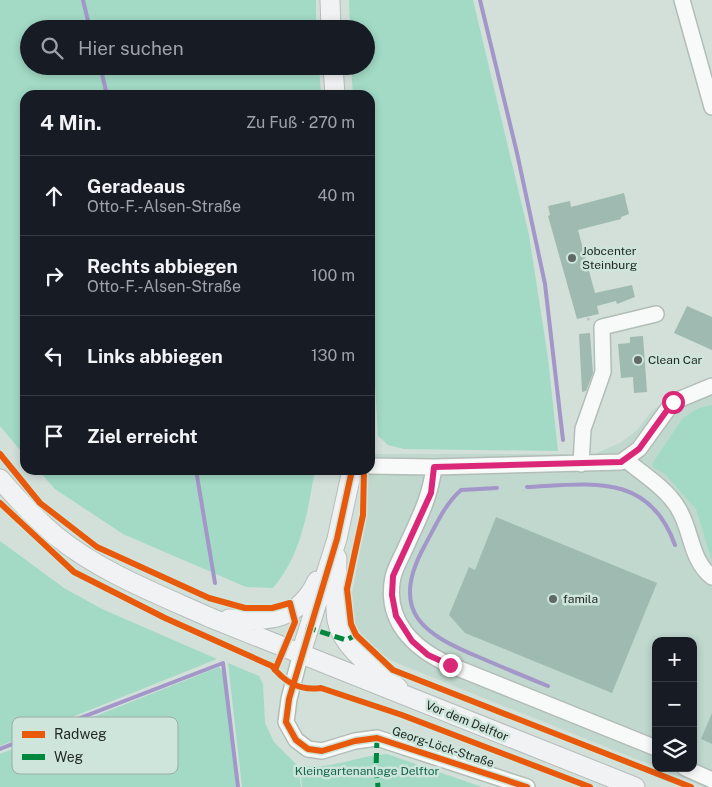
<!DOCTYPE html>
<html lang="de">
<meta charset="utf-8">
<style>
body{margin:0;font-family:"Public Sans",sans-serif;background:#20242c;color:#f1f3f6}
.controls{position:absolute;right:15px;bottom:15px;display:grid;overflow:hidden;border-radius:10px;box-shadow:0 2px 8px #0003}
.controls button{width:45px;height:45px;display:grid;place-items:center;padding:0;border:0;border-bottom:1px solid #363941;background:#171b24;color:#f1f3f6;font:25px sans-serif}
.stop{position:absolute;width:15px;height:15px;margin:-11px;border:4px solid #db2777;border-radius:50%;background:#fff}
.stop.end{background:#db2777;border-color:#fff;box-shadow:0 1px 5px #0008}
.list{margin:0;padding:0;list-style:none}
h2{display:flex;justify-content:space-between;align-items:center;height:65px;margin:0;padding:0 20px;font-size:21px}
h2 small{font-size:16px;font-weight:400;color:#9ea1a6}
.list li{display:grid;grid-template-columns:32px 1fr auto;gap:15px;align-items:center;box-sizing:border-box;height:80px;padding:0 20px;border-top:1px solid #363941}
.list b{display:block;font-size:19px;white-space:nowrap}
.list p{margin:0;font-size:16px;white-space:nowrap;color:#9ea1a6}
.list em{font-size:16px;font-style:normal;color:#9ea1a6}
.icon{flex:none;width:28px;height:28px;fill:none;stroke:currentColor;stroke-width:2;stroke-linecap:round;stroke-linejoin:round}
.map{position:relative;flex:none;width:712px;height:787px;overflow:hidden}
.search{position:absolute;background:#171b24;box-shadow:0 2px 8px #0003;left:20px;top:20px;width:355px;height:55px;display:flex;align-items:center;gap:12px;box-sizing:border-box;padding:0 18px;border-radius:28px;color:#9ea1a6;font-size:19px}
.panel{position:absolute;background:#171b24;box-shadow:0 2px 8px #0003;left:20px;top:90px;width:355px;height:385px;border-radius:15px}
.map>svg:first-child{display:block}
.built{fill:#c0d8ce}
.green{fill:#a2dac5}
.lines{fill:none;stroke-linecap:round;stroke-linejoin:round}
.stream{stroke:#a396c9;stroke-width:4}
.building{fill:#9fbab0}
.minor-casing{stroke:#b2bdb8;stroke-width:18}
.major-casing{stroke:#b6bdba;stroke-width:21}
.path{stroke:#bbc0be;stroke-width:2.5;stroke-dasharray:2.5 4;stroke-linecap:butt}
.minor{stroke:#f8faf9;stroke-width:15}
.major{stroke:#f1f2f4;stroke-width:19}
.quiet{stroke:#00873e;stroke-width:5;stroke-dasharray:10 5;stroke-linecap:butt}
.cycleway-casing{stroke:#cee5db;stroke-width:9}
.cycleway{stroke:#e8590c;stroke-width:6}
.route{stroke:#db2777;stroke-width:6}
.poi-dot{fill:#5f6965;stroke:#cee5db;stroke-width:2}
.labels{text-anchor:middle;stroke-width:5;stroke-linejoin:round;paint-order:stroke}
.poi-label{font-size:12px;fill:#212926;stroke:#cee5db;text-anchor:start}
.street-label{font-size:12px;fill:#212926;stroke:#cee5db}
.park-label{font-size:12px;fill:#12664e;stroke:#cee5db}
.key{fill:#cee5db;stroke:#9aada5;stroke-width:1}
.key-label{font-size:14px;fill:#212926}
</style>
<div class="map">
<svg width="712" height="787" viewBox="0 0 712 787">
<rect width="100%" height="100%" fill="#d3e0da"/>
<path class="built" d="M712,382V787H705L658,768H693V641H656V767L392,661L365,641L352,618L351,599L365,525L370,454H594L620,443L637,430L652,411L664,402Z"/>
<path class="green" d="M0,0H316V29H29V66H319L321,95H25V456L0,426Z
M349,0H473L529,235L548,358L558,451L404,449L388,445L378,436L370,299V95H353L351,66H366V29H350Z
M712,405V561L696,509L665,474L654,468L652,464L683,418L699,408Z
M38,470H315C307,513 302,554 273,588L246,587L123,534L55,489Z
M0,541L64,588L102,609L217,659L0,746Z
M228,663L259,676L263,684L265,723L274,742L298,766L301,787H242Z
M219,667L224,673L237,787H0V754Z
M387,754L482,787H302L300,766C333,770 354,756 387,754Z"/>
<g class="lines">
<path class="stream" d="M83,0L90,29
M480,0L517,153L545,284L563,440
M100,66L107,95
M196,470L215,583
M527,487C590,484 649,472 675,545
M497,488L461,490C444,505 435,527 424,547C388,613 425,635 481,658C504,668 526,677 548,686
M0,749L223,663L238,787"/>
</g>
<path class="building" d="M624,193L629,214L621,217V219L578,230L595,293L632,285L635,297L617,304L616,301L597,306L599,314L577,319L548,216L550,215L548,206L570,201L571,207Z
M687,306L712,317V350L674,333Z
M590,333L593,373L586,391L582,392L579,334Z
M643,336L647,392L634,393L633,377L621,378L618,344L630,343V337Z
M496,517L657,583L612,693L465,633L449,615L469,567L475,570Z
M712,713V744L701,739Z"/>
<g class="lines">
<g class="minor-casing">
<path id="minor" d="M682,0L712,107
M626,460C644,475 666,488 678,508C692,530 690,560 712,577
M581,464L583,429L603,372L602,327L656,314
M370,466L434,467L621,462L639,449L673,402L712,386
M434,467C430,499 418,520 405,549C401,558 395,568 393,577C384,621 414,649 450,665L656,748
M301,653L289,699L286,722L296,740L308,749L322,751L355,741L377,738L527,787
M685,768L712,780"/>
</g>
<g class="major-casing">
<path id="major" d="M330,0L331,29
M333,66L335,95
M0,479C17,499 36,519 56,536C100,572 160,595 211,618L635,787
M337,558C337,578 334,601 337,620C342,649 377,670 398,688
M229,619C269,621 298,621 317,581
M301,653L337,539L352,470"/>
</g>
<path class="path" d="M588,318L589,321H592"/>
<use href="#minor" class="minor"/>
<use href="#major" class="major"/>
<path class="quiet" d="M306,627L346,640L356,635
M377,738L376,769L378,787"/>
<g class="cycleway-casing">
<path id="cycleway" d="M0,454L40,503L97,547L209,598L245,608H272L290,603L295,622L275,670
M352,470L337,539L289,699L286,722L296,740L308,749L322,751L355,741L377,738L527,787
M364,470L363,515L347,589L351,624L356,635L393,670L691,787
M0,503L74,572L165,618L272,666C285,683 300,691 321,688L402,715L590,787"/>
</g>
<use href="#cycleway" class="cycleway"/>
</g>
<g class="lines">
<path class="route" d="M450,665L428,655L412,641L396,616L392,595L393,576L431,493L434,467L621,462L639,449L673,402"/>
</g>
<g class="poi-dot">
<circle cx="572" cy="258" r="5"/>
<circle cx="638" cy="360" r="5"/>
<circle cx="553" cy="599" r="5"/>
</g>
<g class="labels">
<g class="poi-label">
<text x="582" y="255">Jobcenter<tspan x="582" dy="14">Steinburg</tspan></text>
<text x="648" y="364">Clean Car</text>
<text x="563" y="603">famila</text>
</g>
<g class="street-label">
<text transform="translate(467 721) rotate(22)" y="4">Vor dem Delftor</text>
<text transform="translate(443 747) rotate(18)" y="4">Georg-Löck-Straße</text>
</g>
<g class="park-label">
<text x="367" y="775">Kleingartenanlage Delftor</text>
</g>
</g>
<rect x="12" y="717" width="166" height="57" rx="8" class="key"/>
<rect x="22" y="731" width="23" height="7" fill="#e8590c"/>
<rect x="22" y="754" width="23" height="6" fill="#00873e"/>
<g class="key-label">
<text x="54" y="739">Radweg</text>
<text x="54" y="762">Weg</text>
</g>
</svg>
<div class="controls">
<button>+</button>
<button>−</button>
<button><svg class="icon" aria-label="layers" viewBox="0 0 24 24"><path d="M12 4l9 5-9 5-9-5zM3 14l9 5 9-5"/></svg></button>
</div>
<div class="stop" style="left:673px;top:402px"></div>
<div class="stop end" style="left:450px;top:665px"></div>
<div class="search"><svg class="icon" aria-label="search" viewBox="0 0 24 24"><circle cx="10" cy="10" r="6"/><path d="M15 15l6 6"/></svg>Hier suchen</div>
<section class="panel">
<h2>4 Min.<small>Zu Fuß · 270 m</small></h2>
<ul class="list">
<li><svg class="icon" aria-label="ahead" viewBox="0 0 24 24"><path d="M12 20V5M6 11l6-6 6 6"/></svg><div><b>Geradeaus</b><p>Otto-F.-Alsen-Straße</p></div><em>40 m</em></li>
<li><svg class="icon" aria-label="right" viewBox="0 0 24 24"><path d="M7 20v-9h11M14 6l5 5-5 5"/></svg><div><b>Rechts abbiegen</b><p>Otto-F.-Alsen-Straße</p></div><em>100 m</em></li>
<li><svg class="icon" aria-label="left" viewBox="0 0 24 24"><path d="M17 20v-9H6M10 6l-5 5 5 5"/></svg><div><b>Links abbiegen</b></div><em>130 m</em></li>
<li><svg class="icon" aria-label="arrive" viewBox="0 0 24 24"><path d="M6 21V4h12l-3 4 3 4H6"/></svg><div><b>Ziel erreicht</b></div></li>
</ul>
</section>
</div>
